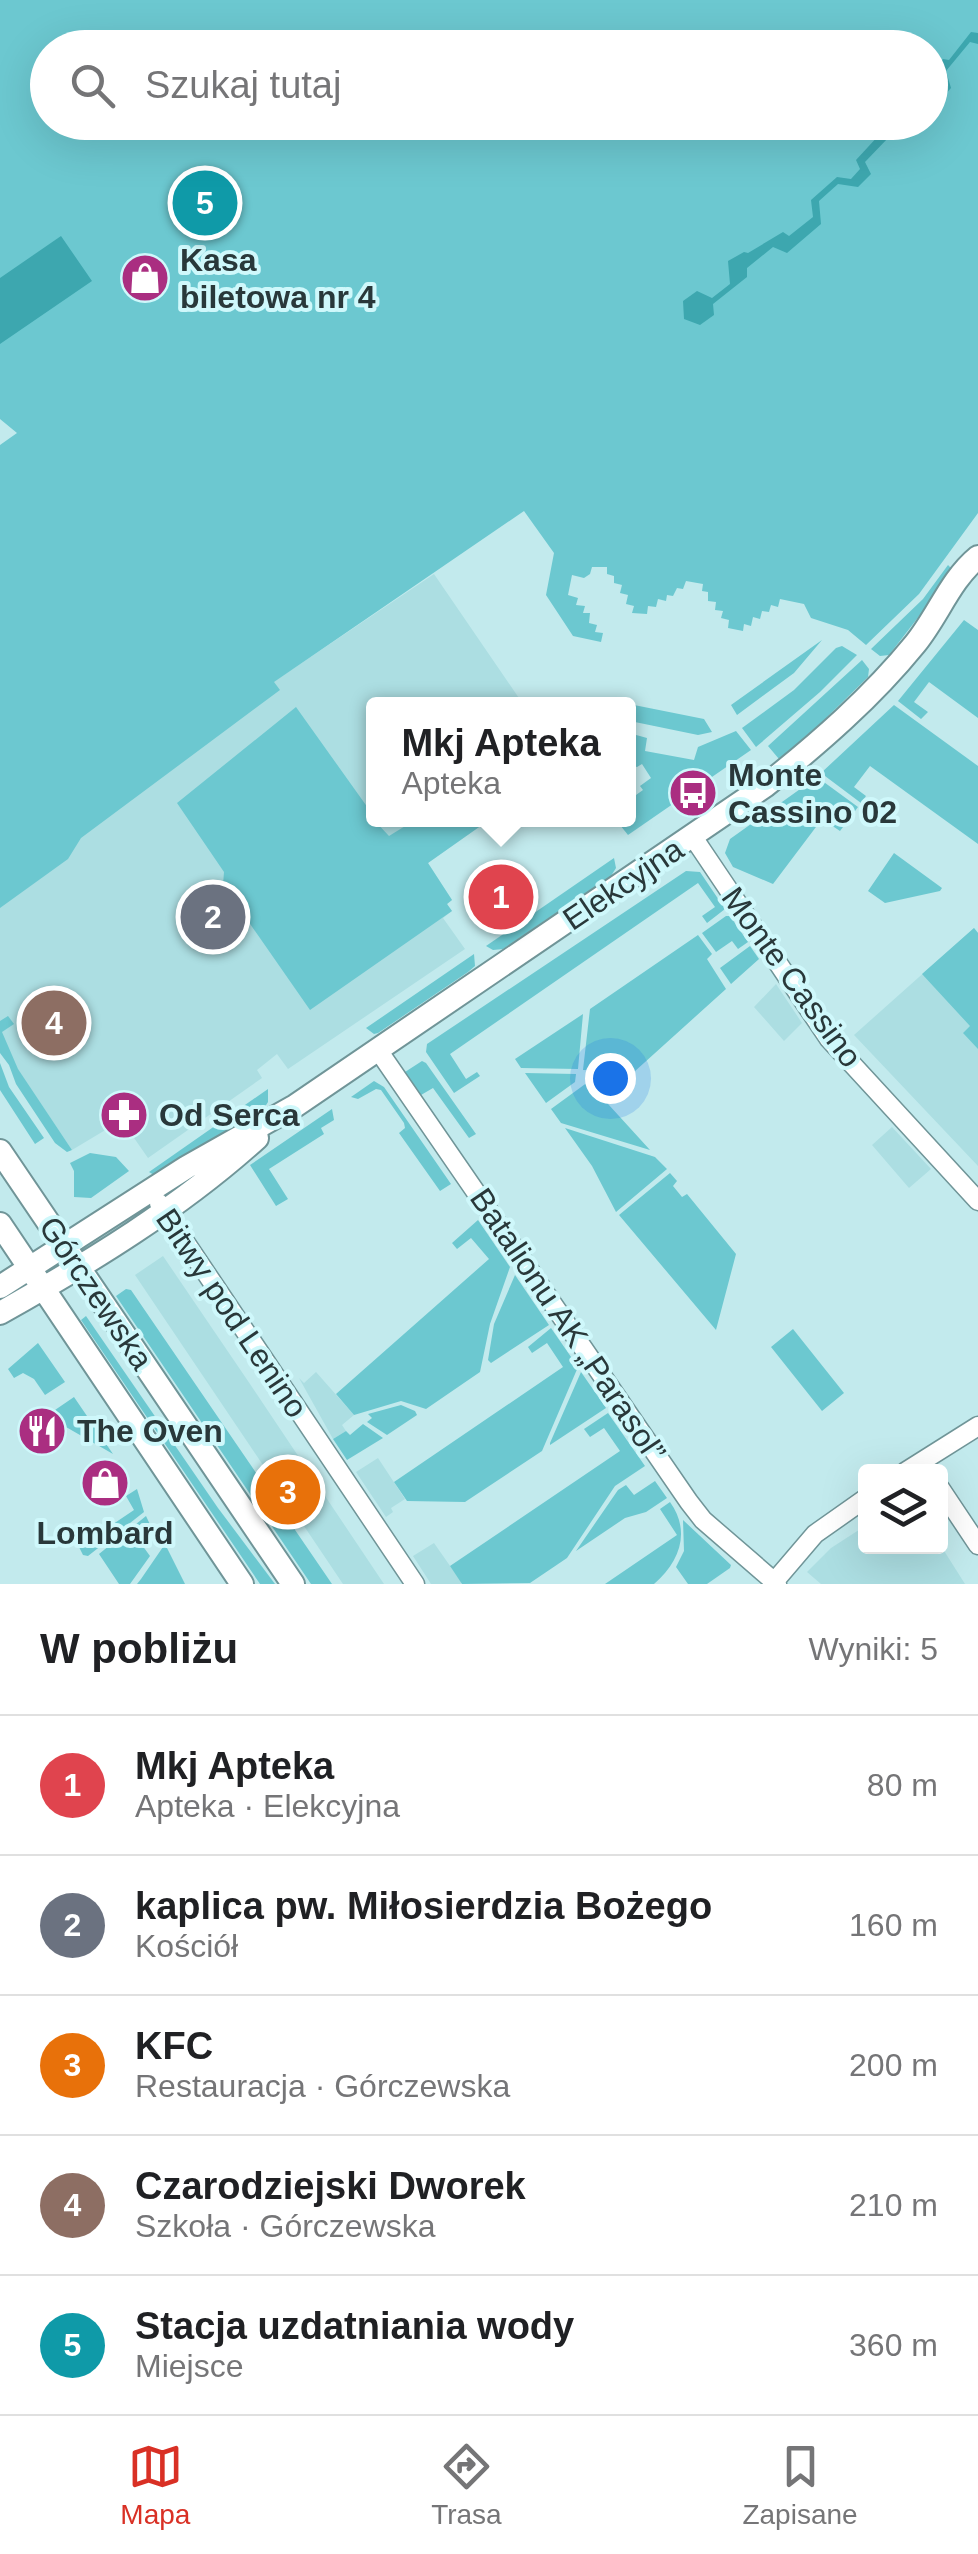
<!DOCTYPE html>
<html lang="pl">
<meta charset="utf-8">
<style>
body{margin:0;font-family:Helvetica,sans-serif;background:#f2f2f2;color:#202124}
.controls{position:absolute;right:30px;bottom:30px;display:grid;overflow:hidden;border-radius:10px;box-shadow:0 10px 40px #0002}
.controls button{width:90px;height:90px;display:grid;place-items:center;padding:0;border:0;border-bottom:2px solid #e0e0e0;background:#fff;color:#202124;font:50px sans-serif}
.you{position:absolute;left:610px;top:1078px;width:35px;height:35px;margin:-25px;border:8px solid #fff;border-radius:50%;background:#1a73e8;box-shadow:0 0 0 15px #1a73e833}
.badge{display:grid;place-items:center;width:65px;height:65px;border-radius:50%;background:#d93025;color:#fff;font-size:32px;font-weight:700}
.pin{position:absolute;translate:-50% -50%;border:5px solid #fff;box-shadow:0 2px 10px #0006}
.popup{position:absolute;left:366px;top:697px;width:270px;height:130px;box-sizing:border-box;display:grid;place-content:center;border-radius:10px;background:#fff;filter:drop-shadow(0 2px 8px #0005);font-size:32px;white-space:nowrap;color:#757577}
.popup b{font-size:38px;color:#202124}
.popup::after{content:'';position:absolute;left:50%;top:100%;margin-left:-20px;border:20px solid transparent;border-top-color:#fff}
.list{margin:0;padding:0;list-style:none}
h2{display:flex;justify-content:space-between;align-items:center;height:130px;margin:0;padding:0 40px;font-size:42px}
h2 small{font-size:32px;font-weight:400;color:#757577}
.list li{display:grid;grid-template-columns:65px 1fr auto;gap:30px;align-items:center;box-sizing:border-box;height:140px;padding:0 40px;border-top:2px solid #e0e0e0}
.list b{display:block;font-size:38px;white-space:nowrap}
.list p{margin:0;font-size:32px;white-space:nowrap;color:#757577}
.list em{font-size:32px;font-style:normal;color:#757577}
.icon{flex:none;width:55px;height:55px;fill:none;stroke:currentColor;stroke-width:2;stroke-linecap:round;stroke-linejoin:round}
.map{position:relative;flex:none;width:978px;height:1584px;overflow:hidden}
.search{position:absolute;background:#fff;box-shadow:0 10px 40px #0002;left:30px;right:30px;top:30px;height:110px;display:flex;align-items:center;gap:25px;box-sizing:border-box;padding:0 35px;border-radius:55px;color:#757577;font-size:38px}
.sheet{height:830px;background:#fff}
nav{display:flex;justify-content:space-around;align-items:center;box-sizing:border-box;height:140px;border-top:2px solid #e0e0e0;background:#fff;font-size:28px;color:#757577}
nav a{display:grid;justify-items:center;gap:5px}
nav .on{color:#d93025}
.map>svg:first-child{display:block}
.built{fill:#acdee2}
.green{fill:#6cc8d0;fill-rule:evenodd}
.water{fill:#3da7af}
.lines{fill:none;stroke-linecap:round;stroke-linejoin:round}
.street-casing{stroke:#709598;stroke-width:21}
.secondary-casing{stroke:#709598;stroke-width:26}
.street{stroke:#fff;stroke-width:18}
.secondary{stroke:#fff;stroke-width:22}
.labels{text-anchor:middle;stroke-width:8;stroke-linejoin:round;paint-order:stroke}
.poi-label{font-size:32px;font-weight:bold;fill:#29383a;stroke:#cff8fb;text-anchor:start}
.street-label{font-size:32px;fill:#29383a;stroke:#cff8fb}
</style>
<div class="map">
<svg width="978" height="1584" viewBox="0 0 978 1584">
<rect width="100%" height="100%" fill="#c2eaed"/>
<path class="built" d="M434,574L523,704H374V820H489L428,863L452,900L447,904L452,911L443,918L465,949L288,1069L277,1054L257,1070L262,1078L148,1158L125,1125L112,1126L72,1150L0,1043V866Z
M974,928L978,933V1166L854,1035Z
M776,984L802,1023L784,1041L754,1007Z
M892,1127L931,1169L909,1188L872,1145Z
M163,1256L250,1384L384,1584H343L135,1275Z
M316,1372L354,1415L342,1425L346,1431L333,1439L299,1378L304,1383Z
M378,1458L405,1499L391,1508L393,1512L386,1517L356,1472Z
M865,1526L866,1546H941L965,1584H821L807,1572L831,1548Z
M434,1543L462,1583L460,1584H431L413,1556Z"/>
<path class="green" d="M0,0H978V513L919,594L866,645L848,630L811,618L804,604L780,599L778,607L771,605L769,612L762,611L760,619L753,617L751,626L744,624L743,631L728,628L729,620L721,618L723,611L715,610L716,602L708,601V592L702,591L703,584L686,581L683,589L677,588L673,596L667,595L666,601L658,599L656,607L648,606L647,614L632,613L634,606L626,604L628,595L620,593L622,585L614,583V576L607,574V567H592L590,574L584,578L572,575L568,595L578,598L576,605L585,606L583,613H590L589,623L597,625L595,632L603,633L601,642L573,636L546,595L554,553L524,511L274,682L280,690L81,838L68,859L0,908V445L17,433L0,419ZM48,48H930V122H48Z
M948,565L954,571L889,655L880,656L871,649L923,599Z
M964,620L978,630V718L929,682L914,702L928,712L921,719L898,701Z
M822,640L794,673L737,715L731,705Z
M842,646L857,655L820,692L756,747L742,728L794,690L836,648Z
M862,660L869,669L868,677L822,722L779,759L768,746Z
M634,705L704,719L712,732L698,735L630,721L629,709Z
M894,705L978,766V844L870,766L854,787L866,796L861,803L821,773Z
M296,707L373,815L374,820L389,836L415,820H489L428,863L452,900L447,904L452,911L310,1010L223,885L224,872L177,803Z
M736,731L751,750L628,835L616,820H628L629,800L643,790L640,786L651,778L642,764L637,767L629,765V733L647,738L645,751L694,760L698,747Z
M817,777L858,807L840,831L822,819L773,884L733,867L725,853L730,839Z
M894,853L942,888L940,891L885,903L868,891Z
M614,858L616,868L611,876L503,949L493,950L486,946Z
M686,871L700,872L725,909L707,923L702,916L715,907L698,883L450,1054L466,1079L477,1072L480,1076L454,1093L426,1052L427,1044Z
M726,916H730L748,942L738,949L732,941L716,952L702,933Z
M974,928L978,933V1049L963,1033L970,1026L922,974Z
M698,935L712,954L707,959L726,989L634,1072L583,1070L590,1009Z
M750,946L759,959L731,984L720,968Z
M474,954L475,966L468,972L378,1033L374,1034L366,1028Z
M583,1014L578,1069L521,1068L515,1059Z
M8,1016L14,1024L2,1032L18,1069L72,1150L67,1152L55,1143L16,1084L9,1065L0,1053V1021Z
M422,1061L426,1063L476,1134L469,1138L433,1088L421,1095L405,1072Z
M0,1063L9,1087L44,1138L35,1144L0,1090Z
M525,1073L576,1074L575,1082L546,1103Z
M374,1081L384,1087L451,1184L440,1191L399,1133L405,1128L404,1123L381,1090L376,1089L358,1099L351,1097Z
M588,1082L650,1150L561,1123L551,1109Z
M268,1089V1102L261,1113L154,1175L149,1172Z
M332,1109L334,1120L321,1128L324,1134L269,1169L288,1199L276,1206L250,1165Z
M565,1128L655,1157L667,1169L616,1212L592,1166Z
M90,1153L116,1157L129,1171L91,1198L74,1197V1171L70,1163Z
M670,1173L677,1181L673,1186L682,1197L687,1194L736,1254L716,1330L619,1215Z
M478,1220L510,1267L490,1324L480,1372L426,1409L401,1401L354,1415L336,1394L489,1259L471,1238L457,1249L452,1243Z
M515,1275L549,1325L491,1363L488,1360L494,1324Z
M126,1289L131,1290L332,1584H311L116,1296Z
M86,1316L218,1508L275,1584H260L81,1320Z
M551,1328L578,1367L542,1451L465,1502L407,1501L394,1482L563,1367L547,1343L532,1353L528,1347Z
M793,1329L844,1393L822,1411L771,1347Z
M38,1343L65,1382L45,1395L34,1379L23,1373L14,1378L8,1369Z
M581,1372L606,1408L550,1445V1443Z
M74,1397L113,1454L66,1427L55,1410Z
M401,1405L415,1411L417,1415L387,1435L367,1422L372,1418L368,1414Z
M608,1413L645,1466L615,1486L567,1558L530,1583L462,1584L450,1566L620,1451L604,1428L590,1437L584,1429Z
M363,1424L383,1438L347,1460L333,1439L346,1431L350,1435Z
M655,1481L667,1498L646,1512L625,1518L576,1551L618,1490L626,1485L634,1495Z
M137,1489L144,1512L88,1556L83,1555L79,1547L134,1510L126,1496Z
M670,1502C691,1531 680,1562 654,1584H605L677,1535L660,1509Z
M146,1516L155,1535L142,1545L150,1556L130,1584H119L99,1554Z
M683,1520L731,1565L730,1568L707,1584H688L676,1567L684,1551Z
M165,1544L185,1584H137L141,1579Z"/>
<path class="water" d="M971,32L978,33V44L970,42L946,71L951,88L931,111V75L943,59L949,60Z
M891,122L920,123L906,138L889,137L865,162L871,174L858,187L838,184L819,201L821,224L787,253L773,247L747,268V277L713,304L714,315L700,325L684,319L683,301L697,291L712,298L730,284L728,261L744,252L748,253L783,232L789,236L813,217L811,200L837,177L851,179L860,169L856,160Z
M61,236L92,281L0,344V278Z"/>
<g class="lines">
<g class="street-casing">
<path id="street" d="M693,837L829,1039L978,1201
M378,1050L689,1502L703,1520L777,1584
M159,1203L415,1584
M905,1472L978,1426
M940,1488L978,1545
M774,1582L815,1534L866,1498"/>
</g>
<g class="secondary-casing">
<path id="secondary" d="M0,1151L293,1584
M0,1224L242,1584
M0,1287L187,1167L295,1106L765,786C819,743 872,697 915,644C938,616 950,580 978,557
M0,1313C89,1263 181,1207 257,1138"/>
</g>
<use href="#street" class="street"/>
<use href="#secondary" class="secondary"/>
</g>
<defs>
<g id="shop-disc" transform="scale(2.5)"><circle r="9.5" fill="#aa2e81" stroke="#cff8fb"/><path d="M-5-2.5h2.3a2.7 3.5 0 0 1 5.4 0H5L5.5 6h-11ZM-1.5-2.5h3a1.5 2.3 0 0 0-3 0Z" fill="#fff"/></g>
<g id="bus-disc" transform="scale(2.5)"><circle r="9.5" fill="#aa2e81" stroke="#cff8fb"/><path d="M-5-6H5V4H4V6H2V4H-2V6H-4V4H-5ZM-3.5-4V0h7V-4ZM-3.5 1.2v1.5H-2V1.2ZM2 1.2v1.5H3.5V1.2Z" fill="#fff"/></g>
<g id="pharmacy-disc" transform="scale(2.5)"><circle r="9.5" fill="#aa2e81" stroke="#cff8fb"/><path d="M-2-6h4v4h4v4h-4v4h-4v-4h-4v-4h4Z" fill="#fff"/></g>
<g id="restaurant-disc" transform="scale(2.5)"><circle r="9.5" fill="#aa2e81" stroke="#cff8fb"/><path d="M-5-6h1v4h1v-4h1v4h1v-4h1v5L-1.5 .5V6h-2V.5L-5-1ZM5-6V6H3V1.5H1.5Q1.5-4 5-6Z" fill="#fff"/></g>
</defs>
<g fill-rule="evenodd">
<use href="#shop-disc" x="145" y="278"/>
<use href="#bus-disc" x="693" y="793"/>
<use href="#pharmacy-disc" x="124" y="1115"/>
<use href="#restaurant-disc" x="42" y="1431"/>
<use href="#shop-disc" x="105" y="1483"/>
</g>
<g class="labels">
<g class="poi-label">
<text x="180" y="271">Kasa<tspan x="180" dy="37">biletowa nr 4</tspan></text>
<text x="728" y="786">Monte<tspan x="728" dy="37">Cassino 02</tspan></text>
<text x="159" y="1126">Od Serca</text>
<text x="77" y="1442">The Oven</text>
<text x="105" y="1544" text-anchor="middle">Lombard</text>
</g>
<g class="street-label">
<text transform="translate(623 884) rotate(-34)" y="11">Elekcyjna</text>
<text transform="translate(792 977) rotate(54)" y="11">Monte Cassino</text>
<text transform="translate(96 1293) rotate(56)" y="11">Górczewska</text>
<text transform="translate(232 1313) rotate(56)" y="11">Bitwy pod Lenino</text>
<text transform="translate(568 1325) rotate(56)" y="11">Batalionu AK „Parasol”</text>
</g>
</g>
</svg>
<div class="controls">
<button><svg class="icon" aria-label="layers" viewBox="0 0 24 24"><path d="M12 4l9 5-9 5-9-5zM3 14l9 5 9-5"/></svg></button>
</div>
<div class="you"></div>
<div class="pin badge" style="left:501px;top:897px;background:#e0444e">1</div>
<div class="popup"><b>Mkj Apteka</b>Apteka</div>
<div class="pin badge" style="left:213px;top:917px;background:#6b7280">2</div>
<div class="pin badge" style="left:288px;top:1492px;background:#e8710a">3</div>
<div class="pin badge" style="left:54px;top:1023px;background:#8d6e63">4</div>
<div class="pin badge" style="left:205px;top:203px;background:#0f9aa8">5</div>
<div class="search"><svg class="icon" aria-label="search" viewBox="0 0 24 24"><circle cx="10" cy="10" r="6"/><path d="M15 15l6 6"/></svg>Szukaj tutaj</div>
</div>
<section class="sheet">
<h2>W pobliżu<small>Wyniki: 5</small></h2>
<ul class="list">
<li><span class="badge" style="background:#e0444e">1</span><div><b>Mkj Apteka</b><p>Apteka · Elekcyjna</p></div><em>80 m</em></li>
<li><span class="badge" style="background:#6b7280">2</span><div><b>kaplica pw. Miłosierdzia Bożego</b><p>Kościół</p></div><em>160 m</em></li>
<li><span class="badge" style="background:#e8710a">3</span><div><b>KFC</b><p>Restauracja · Górczewska</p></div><em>200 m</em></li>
<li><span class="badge" style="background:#8d6e63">4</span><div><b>Czarodziejski Dworek</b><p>Szkoła · Górczewska</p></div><em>210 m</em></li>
<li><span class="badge" style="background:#0f9aa8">5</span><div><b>Stacja uzdatniania wody</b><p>Miejsce</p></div><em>360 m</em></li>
</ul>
</section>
<nav>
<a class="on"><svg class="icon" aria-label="map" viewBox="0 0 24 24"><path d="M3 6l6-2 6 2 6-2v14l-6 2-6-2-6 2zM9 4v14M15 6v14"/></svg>Mapa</a>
<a><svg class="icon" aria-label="directions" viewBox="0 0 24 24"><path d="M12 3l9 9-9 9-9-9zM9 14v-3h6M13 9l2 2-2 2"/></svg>Trasa</a>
<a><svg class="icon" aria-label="saved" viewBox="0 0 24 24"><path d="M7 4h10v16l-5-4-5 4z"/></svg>Zapisane</a>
</nav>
